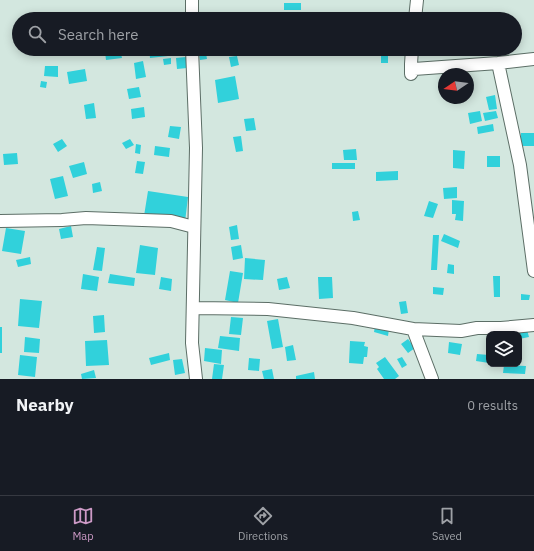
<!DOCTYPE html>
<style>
body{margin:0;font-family:"IBM Plex Sans",sans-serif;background:#20242c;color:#f1f3f6}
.controls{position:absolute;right:12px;bottom:12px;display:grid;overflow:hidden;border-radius:8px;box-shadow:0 2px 10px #0003}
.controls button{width:36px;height:36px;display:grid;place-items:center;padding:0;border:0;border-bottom:1px solid #363941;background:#171b24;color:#f1f3f6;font:20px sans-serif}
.compass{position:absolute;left:438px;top:68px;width:36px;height:36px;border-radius:50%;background:#171b24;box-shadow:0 2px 10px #0003;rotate:257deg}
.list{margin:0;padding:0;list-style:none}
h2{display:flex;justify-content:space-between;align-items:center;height:52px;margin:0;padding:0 16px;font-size:17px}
h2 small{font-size:13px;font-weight:400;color:#9ea1a6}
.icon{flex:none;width:22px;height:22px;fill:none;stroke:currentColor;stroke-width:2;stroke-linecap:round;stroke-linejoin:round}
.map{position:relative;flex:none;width:534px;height:379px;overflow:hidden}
.search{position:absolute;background:#171b24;box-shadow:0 2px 10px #0003;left:12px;right:12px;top:12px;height:44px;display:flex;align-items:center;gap:10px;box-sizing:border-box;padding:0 14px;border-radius:22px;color:#9ea1a6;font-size:15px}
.sheet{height:116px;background:#171b24}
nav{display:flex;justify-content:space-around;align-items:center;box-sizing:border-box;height:56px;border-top:1px solid #363941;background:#171b24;font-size:11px;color:#9ea1a6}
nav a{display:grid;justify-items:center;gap:2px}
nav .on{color:#cd9ac6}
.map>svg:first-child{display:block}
.building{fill:#31d1db}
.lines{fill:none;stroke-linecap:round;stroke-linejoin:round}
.minor-casing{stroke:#5c6e66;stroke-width:14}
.minor{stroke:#fff;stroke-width:12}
</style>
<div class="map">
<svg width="534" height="379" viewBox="0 0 534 379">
<rect width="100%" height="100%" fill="#d3e7df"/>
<path class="building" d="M284,3H301V10H284Z
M345,13L358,14V19H345Z
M361,14L375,16V19H361Z
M378,15L397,18V19H377Z
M14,27L19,28V39L13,38Z
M149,49H167L168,56L150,58Z
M214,49H231V52H227L226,56L213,54Z
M120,50L122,58L106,60L105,52Z
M381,52H388V63H381Z
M206,53L207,59L200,60L199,54Z
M237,56L239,65L231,67L229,57Z
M186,57L187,68L177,69L176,58Z
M171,58V64L164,65L163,59Z
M143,61L146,77L136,79L134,63Z
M45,66H58V77L44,76Z
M85,69L87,81L69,84L67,72Z
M235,76L239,99L218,103L215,80Z
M41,81L47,82L46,88L40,87Z
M139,87L141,97L129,99L127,89Z
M495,95L497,109L489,110L486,97Z
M94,103L96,118L86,119L84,105Z
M144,107L145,117L132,119L131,109Z
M480,111L482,121L470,124L468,113Z
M496,111L498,118L485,121L483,113Z
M254,118L256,130L246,131L244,119Z
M493,124L494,131L478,134L477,127Z
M170,126L181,127L179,139L168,137Z
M521,133H534V146H521Z
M241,136L243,151L236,152L233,137Z
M62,139L67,146L58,152L53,144Z
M130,139L134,145L126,149L122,143Z
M136,144L141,145L140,154L135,153Z
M155,146L170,148L169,157L154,155Z
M356,149L357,160H344L343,150Z
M453,150L465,151L464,169L453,168Z
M17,153L18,164L4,165L3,154Z
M487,156H500V167H487Z
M137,161L145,162L143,174L135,173Z
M84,162L87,174L73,178L69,166Z
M332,163H355V169H332Z
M398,171V180L376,181V172Z
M63,176L68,196L55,199L50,179Z
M100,182L102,191L93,193L92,184Z
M457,187V198L444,199L443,188Z
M148,191L188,197L185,222L144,216Z
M452,200L464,201L463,221L455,220L456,214H452Z
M429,201L438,204L433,218L424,216Z
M358,211L360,220L353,221L352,212Z
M237,225L239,239L231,240L229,227Z
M71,226L73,237L61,239L59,229Z
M6,228L25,231L21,254L2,251Z
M444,234L460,241L458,248L441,241Z
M433,235H439L437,270H431Z
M140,245L158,248L155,275L136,273Z
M241,245L243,258L233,260L231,247Z
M97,247L105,248L102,271L93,270Z
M30,257L31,264L18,267L16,260Z
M245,258L265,260L263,280L244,279Z
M448,264L454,265V274L447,273Z
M230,271L243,273L238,303L225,300Z
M83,274L99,277L97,291L81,289Z
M110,274L135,278L134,286L108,283Z
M493,276H500V297H494Z
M161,277L172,279L171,291L159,289Z
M287,277L290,288L279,290L277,279Z
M318,277H332L333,298L319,299Z
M433,287L444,288L443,295L433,294Z
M521,294L530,295L529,300H521Z
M20,299L42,301L39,328L18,326Z
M406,301L408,313L401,314L399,302Z
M104,315L105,332L94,333L93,316Z
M231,317L243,318L241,335L229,334Z
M278,319L283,347L272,349L267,321Z
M375,326L389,329L388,336L374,332Z
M526,326L529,337L519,339V334H496Z
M0,327H2V353H0Z
M220,336L240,338L239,351L218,348Z
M25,337L40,339L39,353L24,352Z
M408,339L415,348L408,353L401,344Z
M107,340L109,365L86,366L85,341Z
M350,341L365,342L364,346L368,347L367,357H364L363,364L349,363Z
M449,342L462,344L460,355L448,353Z
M293,345L296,360L287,361L285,347Z
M205,348L222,350L221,364L204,361Z
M169,353L170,360L151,365L149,358Z
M477,354L489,355V363L476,361Z
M20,355L37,357L35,377L18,375Z
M385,357L399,376L395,379H384L377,369L379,367L376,363Z
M402,357L407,365L402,368L397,359Z
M249,358L260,359L259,371L248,370Z
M182,359L185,373L175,375L173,360Z
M214,364L224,365L222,379H212Z
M504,365L526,366L525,374L503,373Z
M272,369L274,379H264L262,371Z
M94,370L96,378L82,379L81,374Z
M314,372L315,379H296V376Z"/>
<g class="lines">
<g class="minor-casing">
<path id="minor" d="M192,0V19
M415,19L417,0
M192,49L196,148L192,343L196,379
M412,49L411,64V74L414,69L498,63L534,59
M498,63L520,165L534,271
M0,221L62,220L86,218L171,221L194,227
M193,308L268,309L353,318L413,329
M432,379L413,329L461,331L477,328H501L534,325"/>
</g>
<use href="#minor" class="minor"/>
</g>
</svg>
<div class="controls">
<button><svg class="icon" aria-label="layers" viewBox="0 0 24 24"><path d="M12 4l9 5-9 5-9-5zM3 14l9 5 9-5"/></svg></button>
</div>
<svg class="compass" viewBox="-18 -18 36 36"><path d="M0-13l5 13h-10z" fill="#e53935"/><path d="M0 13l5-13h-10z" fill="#9ea1a6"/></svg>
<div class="search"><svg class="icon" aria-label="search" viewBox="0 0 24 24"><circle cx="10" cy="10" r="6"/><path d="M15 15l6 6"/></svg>Search here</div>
</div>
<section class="sheet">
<h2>Nearby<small>0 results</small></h2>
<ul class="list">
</ul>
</section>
<nav>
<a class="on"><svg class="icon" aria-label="map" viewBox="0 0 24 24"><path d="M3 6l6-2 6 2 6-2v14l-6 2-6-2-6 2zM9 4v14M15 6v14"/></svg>Map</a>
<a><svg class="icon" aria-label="directions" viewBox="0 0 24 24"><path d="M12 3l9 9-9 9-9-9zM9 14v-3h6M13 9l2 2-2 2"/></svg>Directions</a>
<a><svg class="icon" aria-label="saved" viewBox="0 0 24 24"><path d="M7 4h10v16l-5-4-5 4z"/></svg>Saved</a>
</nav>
